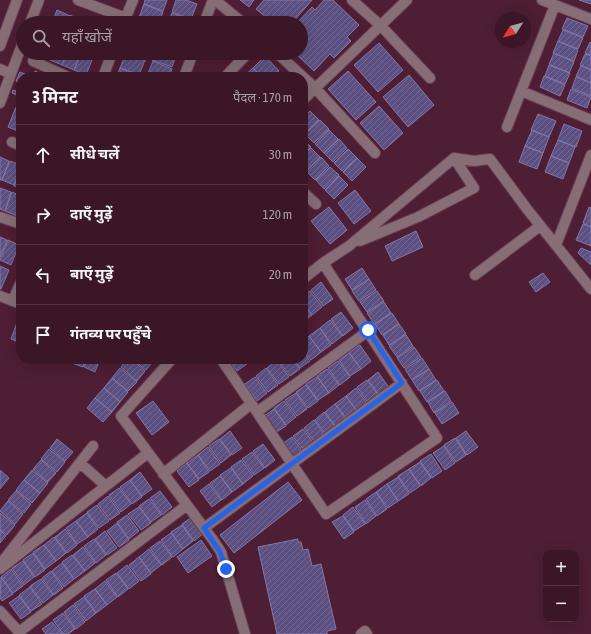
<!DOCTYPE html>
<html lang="hi">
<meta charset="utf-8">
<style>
body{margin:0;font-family:"Asap Condensed","Noto Sans Devanagari",sans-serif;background:#411f2f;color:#f1f3f6}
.controls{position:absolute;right:12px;bottom:12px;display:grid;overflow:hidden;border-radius:8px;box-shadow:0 4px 16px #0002}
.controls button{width:36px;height:36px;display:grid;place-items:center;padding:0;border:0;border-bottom:1px solid #543544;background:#3a1627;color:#f1f3f6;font:20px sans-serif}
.compass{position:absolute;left:495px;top:12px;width:36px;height:36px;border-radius:50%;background:#3a1627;box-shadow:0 4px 16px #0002;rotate:233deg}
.stop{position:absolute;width:12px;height:12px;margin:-9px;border:3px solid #2563eb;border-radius:50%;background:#fff}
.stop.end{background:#2563eb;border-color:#fff;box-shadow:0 1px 4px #0008}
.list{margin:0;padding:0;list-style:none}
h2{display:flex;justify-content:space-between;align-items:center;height:52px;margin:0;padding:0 16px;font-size:17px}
h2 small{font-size:13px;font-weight:400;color:#ab9fa7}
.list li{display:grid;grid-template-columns:26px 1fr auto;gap:12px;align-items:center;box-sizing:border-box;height:60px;padding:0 16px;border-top:1px solid #543544}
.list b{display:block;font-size:15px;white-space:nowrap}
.list em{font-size:13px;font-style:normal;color:#ab9fa7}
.icon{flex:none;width:22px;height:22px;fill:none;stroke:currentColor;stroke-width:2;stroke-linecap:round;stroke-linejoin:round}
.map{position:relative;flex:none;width:591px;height:634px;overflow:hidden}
.search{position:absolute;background:#3a1627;box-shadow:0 4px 16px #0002;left:16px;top:16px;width:292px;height:44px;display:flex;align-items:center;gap:10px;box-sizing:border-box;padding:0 14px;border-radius:22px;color:#ab9fa7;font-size:15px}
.panel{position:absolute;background:#3a1627;box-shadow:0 4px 16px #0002;left:16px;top:72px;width:292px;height:292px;border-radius:16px}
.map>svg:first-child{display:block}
.building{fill:url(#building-hatch);stroke:#8277aa}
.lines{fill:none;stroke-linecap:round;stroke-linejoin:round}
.minor-casing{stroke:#6a3d51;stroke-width:12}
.minor{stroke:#866d76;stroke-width:10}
.route{stroke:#2563eb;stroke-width:5}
</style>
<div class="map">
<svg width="591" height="634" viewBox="0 0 591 634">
<defs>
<pattern id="building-hatch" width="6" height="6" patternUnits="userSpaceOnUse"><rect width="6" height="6" fill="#5b5081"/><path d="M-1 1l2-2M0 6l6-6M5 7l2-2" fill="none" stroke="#736993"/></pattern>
</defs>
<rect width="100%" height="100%" fill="#4e1e34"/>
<path class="building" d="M145,0H167L163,11L144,4Z
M176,0H186L197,4L191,19L172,12Z
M240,0H254L249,7Z
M264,0H312L292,23H273L256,9Z
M324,0H333L359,25L347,37L351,41L334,58L330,54L314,71L295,53H301V23H297L312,7L315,10Z
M579,0H591V4Z
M144,4L163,12L159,23H147L138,20Z
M57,10L68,15L65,23H52Z
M172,13L191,20L190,23H168Z
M69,15L81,19L79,23H66Z
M567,18L588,26L583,37L562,29Z
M563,30L583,38L578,49L558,41Z
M558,41L578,50L574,61L553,53Z
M590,42L591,43V55L585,53Z
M379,43L403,70L378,92L354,65Z
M39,53H53L50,60L38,56Z
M53,53H67L62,65L50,60Z
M67,53H81L74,70L62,65Z
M81,53H90L94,55L86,75L74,70Z
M126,53L145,60L139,75L120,68Z
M128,53H148L146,60Z
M155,53H177L172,67L152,60Z
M554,53L574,62L569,73L549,64Z
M585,54L591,56V69L580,65Z
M265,56L279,71L273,77H262L253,68Z
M153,61L172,69L169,77L147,76Z
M549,65L570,73L565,84L545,76Z
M581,66L591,70V83L576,76Z
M120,68L140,75L139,77H117Z
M253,68L261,77H243Z
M35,71L44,75L43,77H32Z
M348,71L376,102L356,120L328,89Z
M20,72L32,77H21V83L16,81Z
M409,75L434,105L408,127L383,97Z
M544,76L565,85L560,96L540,87Z
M576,77L591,83V96L572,88Z
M21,88V97L12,93L13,90L19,92Z
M571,89L591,97L587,108L567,100Z
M379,106L403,133L384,150L360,123Z
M16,107L21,109L20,132L8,127Z
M310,111L319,120L305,134L303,132V118Z
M538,114L556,121L549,137L531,130Z
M320,120L329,129L314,143L305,134Z
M564,124L582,131L576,147L558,140Z
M329,130L338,139L324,153L315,144Z
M532,130L549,137L543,153L525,146Z
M303,139L311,147L303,155Z
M339,139L347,148L333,162L324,153Z
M558,140L575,147L569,163L551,156Z
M525,146L543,153L537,169L519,162Z
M311,148L320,157L306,171L303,168V156Z
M348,149L357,158L342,171L334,163Z
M551,156L569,163L563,179L545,172Z
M0,157L9,161L2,180H0Z
M321,157L329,166L315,180L306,171Z
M357,158L366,167L352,181L343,172Z
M10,161L21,165L14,185L2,180Z
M330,167L339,175L324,189L316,180Z
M21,168V188L14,186Z
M339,176L348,185L334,199L325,190Z
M0,188L11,192L5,211L0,209Z
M355,190L371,211L354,224L338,203Z
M12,192L21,196V205L17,216L5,211Z
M329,207L347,230L330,244L311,221Z
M589,207L591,208V227L583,223Z
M583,224L591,227V246L576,240Z
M416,231L423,247L392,261L385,246Z
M0,237L7,240L0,257Z
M8,240L19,245L11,265L0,260Z
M581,248L591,252V265L578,253Z
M0,266L9,270L1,289H0Z
M362,268L369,279L352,290L345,279Z
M543,273L550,282L536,292L529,282Z
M369,279L376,290L359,301L352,291Z
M321,282L333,299L323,306L311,290Z
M310,291L322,307L312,315L303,302V296Z
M377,291L384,301L367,312L360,302Z
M384,302L391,313L374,324L367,313Z
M303,304L312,315L303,322Z
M341,312L353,328L343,336L331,319Z
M392,313L399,324L382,335L375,324Z
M18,320L21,321V343L11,339Z
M330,320L342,336L332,344L320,328Z
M399,324L406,334L389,345L383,335Z
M320,328L331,345L321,352L309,336Z
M406,335L413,346L397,357L389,346Z
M309,336L321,352L311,360L303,350V341Z
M360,345L371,361L361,369L349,352Z
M414,347L421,357L404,368L397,358Z
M303,351L310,361L300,368L293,359H303Z
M349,353L361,369L350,376L339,360Z
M422,358L429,369L412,380L405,369Z
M73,359H86L83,367L72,363Z
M87,359H100L95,372L84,367Z
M127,359H131L145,371L137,381L121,367Z
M132,359H152L154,360L146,370Z
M228,359H244L247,364L237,371Z
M279,359H292L300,369L290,376L278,360Z
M277,360L289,377L279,384L267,368Z
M338,361L350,377L340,385L328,368Z
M120,368L137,382L128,391L112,378Z
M266,368L278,385L268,392L256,376Z
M327,369L339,385L329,393L317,376Z
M429,369L436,380L419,391L412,380Z
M378,372L390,389L380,396L368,380Z
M255,377L267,393L257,401L245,384Z
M317,377L329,393L318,400L306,384Z
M112,378L128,392L120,402L104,388Z
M367,380L379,396L369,404L357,387Z
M437,380L444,391L427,402L420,391Z
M306,385L318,401L308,408L296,392Z
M104,388L120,402L112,412L95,398Z
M356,388L368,405L358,412L346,396Z
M445,391L451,401L434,413L428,402Z
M296,393L307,409L297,416L285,400Z
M346,396L358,413L348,420L335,404Z
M95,398L112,412L103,422L87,408Z
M153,401L169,422L152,435L136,413Z
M284,401L296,417L286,425L274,408Z
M452,402L459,413L442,424L435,413Z
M335,404L347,421L337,428L325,412Z
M274,409L286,426L275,433L263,417Z
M324,412L337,429L327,436L315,420Z
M314,420L326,437L316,444L304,428Z
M303,429L315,445L305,452L293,436Z
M230,431L242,448L232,455L220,439Z
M466,431L478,447L467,455L456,438Z
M292,437L304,453L294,461L282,444Z
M455,438L466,455L456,462L444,445Z
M57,439L73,452L65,461L50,448Z
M219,439L231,455L221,463L209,446Z
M263,444L275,460L265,468L253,451Z
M444,446L455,463L445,470L433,453Z
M208,447L220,464L210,471L198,455Z
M49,449L65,462L57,472L41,459Z
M252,452L264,468L254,475L242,459Z
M431,454L442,471L432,478L420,461Z
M198,455L209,472L199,479L187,463Z
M41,460L56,473L48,482L33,469Z
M241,460L253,476L243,484L231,467Z
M420,462L431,478L421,486L409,469Z
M187,463L199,480L189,487L177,471Z
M231,468L243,484L232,492L220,475Z
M409,469L420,486L410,493L398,476Z
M0,470L9,478L0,489Z
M32,470L48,483L40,493L24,480Z
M140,472L152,489L142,496L130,480Z
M220,476L232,492L222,500L210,483Z
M398,477L409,494L398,501L387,484Z
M24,480L40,493L32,503L16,490Z
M130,480L142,497L132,504L120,487Z
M288,482L302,500L234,553L220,535Z
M209,484L221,500L212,507L200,491Z
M387,484L398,501L388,508L376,492Z
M119,488L131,504L121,512L109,495Z
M16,491L31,504L24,513L8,500Z
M160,491L172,507L162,515L150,498Z
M376,492L387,509L377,516L366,499Z
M108,496L120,513L110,520L98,504Z
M149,499L161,515L151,522L139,506Z
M365,500L376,516L366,524L355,507Z
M8,501L23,514L15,524L0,511Z
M97,505L109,521L99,528L87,512Z
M139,507L151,523L141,530L128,514Z
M353,507L365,524L354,531L343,515Z
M0,513L15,525L7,535L0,529Z
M87,513L98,529L88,537L76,521Z
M127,515L139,531L129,539L117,522Z
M343,516L354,532L344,539L332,522Z
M192,517L204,533L194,541L182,524Z
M76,521L88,537L77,544L66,528Z
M117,523L129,540L119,547L107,531Z
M182,525L193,541L183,549L171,532Z
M65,529L77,545L67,553L55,537Z
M0,530L6,536L0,543Z
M105,531L117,548L107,555L95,539Z
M171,533L183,549L173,557L161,540Z
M54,537L66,553L56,561L44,545Z
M94,539L106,555L96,563L84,546Z
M298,539V542H301L303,550L308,549L312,566L321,564L336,629L327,631V634H277L258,547Z
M201,540L212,556L188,573L177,557Z
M160,541L172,557L162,565L150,548Z
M44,545L56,561L45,569L33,552Z
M83,547L95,563L85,571L73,555Z
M149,549L161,565L151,573L139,557Z
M33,553L45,570L35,577L23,560Z
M72,555L85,571L74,579L62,562Z
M139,557L151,574L141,581L129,565Z
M23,561L34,577L24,585L12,568Z
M62,563L74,579L64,587L52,571Z
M127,565L139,581L129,589L117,573Z
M11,569L23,586L13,593L1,577Z
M51,571L63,588L54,595L42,578Z
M116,573L128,589L118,597L106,580Z
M1,577L13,594L2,601L0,598Z
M41,579L53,595L43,603L30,586Z
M105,581L117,597L107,605L95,589Z
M30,587L42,604L31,611L19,595Z
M95,589L107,605L96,613L84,596Z
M19,596L31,612L21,619L9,603Z
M84,597L96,613L86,621L74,604Z
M73,605L85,622L76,629L64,612Z
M63,613L75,629L68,634H63L53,620Z
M52,622L62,634H46L42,629Z"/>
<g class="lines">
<g class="minor-casing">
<path id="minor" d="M78,0L126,18
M215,0L243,23
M352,0L381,26L430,78
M542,0L591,19
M124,22L133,0
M30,23L39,0
M204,23L213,0
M0,46L17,0
M277,53L315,88L375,153
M33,61L68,77
M0,69L11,74
M103,77L112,53
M184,77L193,53
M225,77L248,53
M521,91L591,120
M303,100L407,0
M0,103L23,42
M507,127L555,5
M12,142L21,146
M303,192L316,204
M0,217L21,224
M360,241L418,217L474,188L454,158
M556,245L591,155
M475,275L540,226
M303,279L323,263L349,246L454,158L474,161L490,159L527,209L591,289
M0,296L21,304
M13,300L21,282
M172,359L121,416L213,540L221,552L245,634
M221,359L326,514L437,438L323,263
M257,412L368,331
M80,463L106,486
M163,474L251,404
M204,528L402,383
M2,562L93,446
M0,569L148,453
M0,611L19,632L187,505
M361,634L365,631L367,634"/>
</g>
<use href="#minor" class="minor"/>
</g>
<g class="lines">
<path class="route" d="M226,569L220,552L204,528L402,383L368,330"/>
</g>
</svg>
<div class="controls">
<button>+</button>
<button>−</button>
</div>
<svg class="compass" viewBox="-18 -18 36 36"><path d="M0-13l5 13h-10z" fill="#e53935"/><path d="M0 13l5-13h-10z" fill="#ab9fa7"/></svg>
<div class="stop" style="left:368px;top:330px"></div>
<div class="stop end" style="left:226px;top:569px"></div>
<div class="search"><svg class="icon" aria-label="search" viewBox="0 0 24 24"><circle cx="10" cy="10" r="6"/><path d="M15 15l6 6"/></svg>यहाँ खोजें</div>
<section class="panel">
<h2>3 मिनट<small>पैदल · 170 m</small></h2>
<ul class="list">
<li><svg class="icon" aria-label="ahead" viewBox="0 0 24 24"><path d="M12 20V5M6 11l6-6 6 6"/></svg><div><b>सीधे चलें</b></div><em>30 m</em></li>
<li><svg class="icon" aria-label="right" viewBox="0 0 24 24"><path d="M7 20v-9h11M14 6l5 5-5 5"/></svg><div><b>दाएँ मुड़ें</b></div><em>120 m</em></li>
<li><svg class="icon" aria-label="left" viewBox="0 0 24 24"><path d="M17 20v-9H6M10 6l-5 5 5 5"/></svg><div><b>बाएँ मुड़ें</b></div><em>20 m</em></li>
<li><svg class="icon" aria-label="arrive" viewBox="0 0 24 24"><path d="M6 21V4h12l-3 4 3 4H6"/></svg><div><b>गंतव्य पर पहुँचे</b></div></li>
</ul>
</section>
</div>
